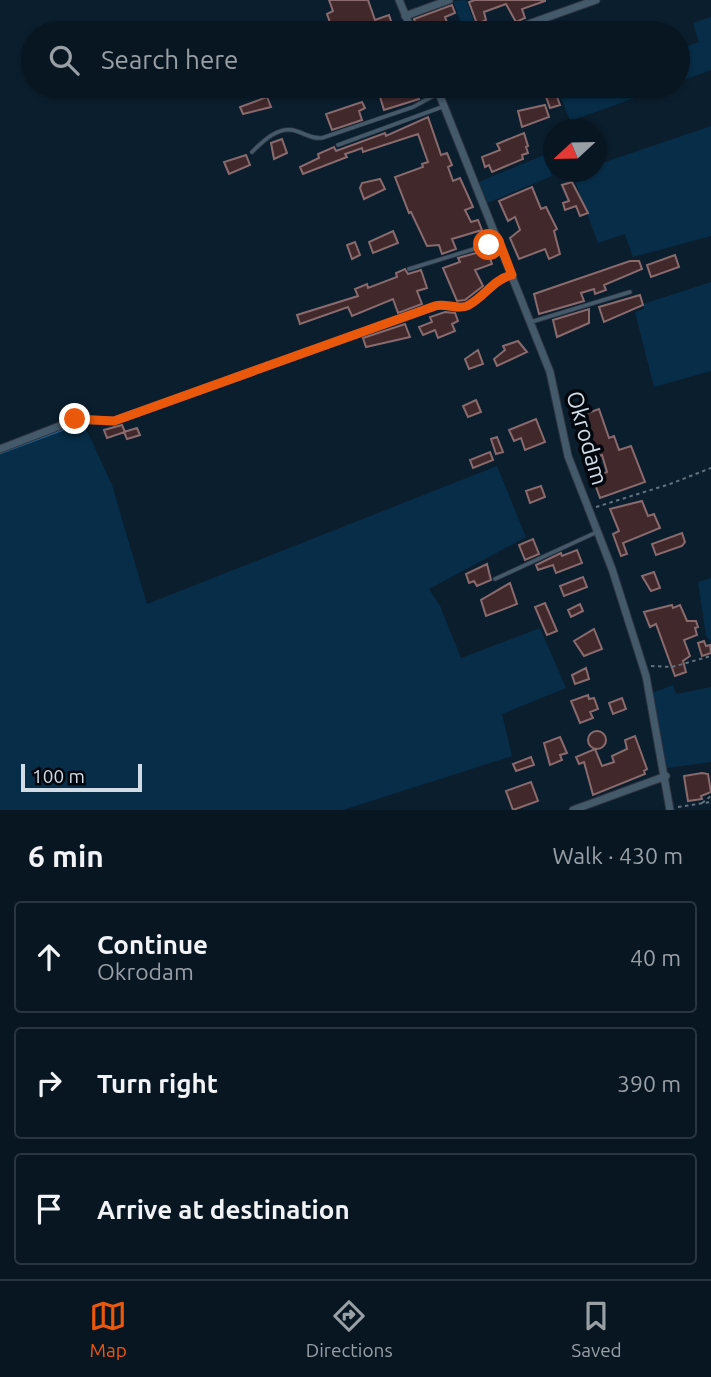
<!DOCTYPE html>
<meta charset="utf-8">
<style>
body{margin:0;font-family:Ubuntu,sans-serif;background:#16232f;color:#f1f3f6}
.compass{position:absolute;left:543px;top:119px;width:63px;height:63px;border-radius:50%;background:#081622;box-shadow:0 2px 5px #0004;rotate:248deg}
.scale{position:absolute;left:21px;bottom:18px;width:121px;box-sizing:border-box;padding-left:7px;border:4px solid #d1dce7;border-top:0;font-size:19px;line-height:24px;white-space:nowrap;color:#d1dce7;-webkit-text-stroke:5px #02070d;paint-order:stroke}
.stop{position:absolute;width:21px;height:21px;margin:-16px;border:5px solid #ea580c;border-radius:50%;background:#fff}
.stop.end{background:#ea580c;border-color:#fff;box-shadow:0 2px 7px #0008}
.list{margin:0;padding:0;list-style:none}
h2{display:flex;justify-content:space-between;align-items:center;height:91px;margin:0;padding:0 28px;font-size:30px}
h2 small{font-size:23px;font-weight:400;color:#989fa5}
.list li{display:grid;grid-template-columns:46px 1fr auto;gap:21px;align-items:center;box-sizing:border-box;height:112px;margin:0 14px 14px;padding:0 14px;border:2px solid #293540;border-radius:7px}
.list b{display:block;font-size:26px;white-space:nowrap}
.list p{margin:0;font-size:23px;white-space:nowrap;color:#989fa5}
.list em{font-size:23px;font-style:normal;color:#989fa5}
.icon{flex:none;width:38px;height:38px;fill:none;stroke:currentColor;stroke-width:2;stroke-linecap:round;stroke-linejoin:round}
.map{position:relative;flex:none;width:711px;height:810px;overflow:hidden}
.search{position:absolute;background:#081622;box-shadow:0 2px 5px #0004;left:21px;right:21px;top:21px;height:77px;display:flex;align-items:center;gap:18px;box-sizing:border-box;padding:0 24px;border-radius:38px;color:#989fa5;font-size:26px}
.sheet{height:469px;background:#081622}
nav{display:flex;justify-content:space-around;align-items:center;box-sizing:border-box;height:98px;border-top:2px solid #293540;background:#081622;font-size:19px;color:#989fa5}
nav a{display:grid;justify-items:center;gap:4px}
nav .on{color:#ea580c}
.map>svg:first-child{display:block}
.green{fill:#072d48}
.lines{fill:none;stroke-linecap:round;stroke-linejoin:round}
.stream{stroke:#27628e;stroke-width:2.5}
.building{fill:#41282b;stroke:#896b6e;stroke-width:2}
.service-casing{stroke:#2e3642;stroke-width:5}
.minor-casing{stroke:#2e3642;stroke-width:9}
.path{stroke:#61717e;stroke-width:2;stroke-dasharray:3.5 3.5;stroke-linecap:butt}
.service{stroke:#44596a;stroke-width:3.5}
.minor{stroke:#44596a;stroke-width:7}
.route{stroke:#ea580c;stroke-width:9}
.labels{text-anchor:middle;stroke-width:7;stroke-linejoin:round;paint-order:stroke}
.street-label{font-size:23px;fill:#d1dce7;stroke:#02070d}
</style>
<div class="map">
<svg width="711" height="810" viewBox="0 0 711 810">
<rect width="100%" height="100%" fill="#0b1e2d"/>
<path class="green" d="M466,0L478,33H465L453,1Z
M711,17V70L678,82V49L699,42L693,23Z
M567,86H668L570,121L558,88Z
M711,126V236L633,257L625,234L598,243L572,173L596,172V165Z
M544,155L552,176L487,203L479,182Z
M711,282V371L654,387L635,312L644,309L643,304Z
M83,422L112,485L147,604L497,466L526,537L429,589L440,606L461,658L540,628L566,688L502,714L512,756L343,810H0V453Z
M711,578V642L706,636L698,582Z
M673,685L676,694L711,687V762L667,768L652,693Z"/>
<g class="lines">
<path class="stream" d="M0,453L80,423"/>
</g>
<path class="building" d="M329,0H368L375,20L389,15L393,27L402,24L405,33H346L343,24L332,28L327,14L333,11Z
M475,0H545V1L522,9L525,18L516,22L506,4L484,12L486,20L477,24L469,2Z
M452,5L455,13L445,17L451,33H437L433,23L417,27L414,19Z
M390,86H414L419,99L384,110L380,97L393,93Z
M451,86H479L455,96Z
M556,94L560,105L550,108L546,97Z
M267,97L271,107L243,114L240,107Z
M362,102L365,108L359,111L362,120L332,130L326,114Z
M545,105L549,117L522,127L518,111Z
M428,117L441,155L447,153L452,165L448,167L453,181L460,178L469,198L473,207L465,210L471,222L478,220L482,230L452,239L456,249L442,254L439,245L427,246L411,212L409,213L395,177L423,167L422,164L428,162L418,134L363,152L362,148L354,151L345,154L347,157L303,174L300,167L319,158L318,154L334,147L336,151L385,133L386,136Z
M524,133L528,146L526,147L528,153L522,155L523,159L492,172L489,165L485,167L482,157L500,150L497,144Z
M282,139L287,153L274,159L271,143Z
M246,155L250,165L229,174L224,162Z
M380,179L385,189L364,199L360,188L362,183Z
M572,182L588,213L580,216L576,206L565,210L563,203L569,201L562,185Z
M532,187L541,209L546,207L557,229L554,231L560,254L549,259L545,249L519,259L510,238L520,230L515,217L508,221L499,201Z
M393,231L398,243L373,253L369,242Z
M355,242L360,255L352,259L347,245Z
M487,250L492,264L475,270L483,286L465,300L457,301L443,268L460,262L458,258Z
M675,255L679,267L651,277L647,265Z
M630,261H639L642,269L604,285L606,290L595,294L594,289L581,293L584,301L539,314L534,294Z
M405,269L408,274L421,270L427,288L417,291L422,304L398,313L393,299L352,316L348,307L300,324L297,315L358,296L355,289L367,284L368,288L397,277L396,273Z
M640,295L643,305L604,322L599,307Z
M589,309V323L557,337L553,320Z
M445,312L455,313L458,321L452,324L455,331L438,338L435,330L423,335L419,327L432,322L430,317Z
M405,324L410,337L366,347L363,338Z
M518,341L527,352L497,366L494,359L505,350L503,346Z
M478,350L483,364L469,369L465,359Z
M476,400L481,412L468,417L463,406Z
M599,409L609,438L614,436L619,450L631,446L645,482L600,498L594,481L598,479L597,476L607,472L602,455L593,458L591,453L587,455L577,421L580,420L579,416Z
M536,419L545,442L525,450L521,438L514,441L509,430Z
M122,425L125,432L107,438L104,430Z
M137,428L140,435L127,439L124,432Z
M497,437L503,452L496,454L491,439Z
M490,452L493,460L473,468L470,460Z
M541,486L545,497L530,503L526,491Z
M642,501L648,516L654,514L660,528L623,543L627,554L621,556L613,534L619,531L610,509Z
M682,533L685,542L682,546L656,555L652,544Z
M533,539L539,554L525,560L519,545Z
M577,550L582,563L556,573L553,565L538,570L536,565L561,553L562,556Z
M487,564L491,580L477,586L474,581L469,583L466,574Z
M654,572L660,588L651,591L642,576Z
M583,577L587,587L564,596L560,586Z
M510,583L517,604L486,616L481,600Z
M545,603L557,631L547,635L535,607Z
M580,604L583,611L571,617L568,610Z
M672,605L673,608L680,605L687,621H696L698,627L695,628L697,635L684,640L690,656L683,661L686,672L675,676L656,624L650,627L644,612Z
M594,629L602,649L584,656L574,641Z
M704,641L706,646L710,645L711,653L702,656L698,643Z
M586,668L589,679L575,684L572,675Z
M588,695L589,699L594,698L598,709L590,712L593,718L580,723L571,701Z
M622,698L626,709L613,714L609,703Z
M588 740a9 9 0 1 1 18 0a9 9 0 1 1-18 0Z
M635,736L647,769L644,771L645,774L593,795L584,762L579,764L576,757L595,749L602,766L614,762L612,756L627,749L625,740Z
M560,737L567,753L560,755L562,760L550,765L544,743Z
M531,757L534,765L516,771L513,764Z
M702,773L708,774L711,792L701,796L702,799L688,801L684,776Z
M531,782L538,801L513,810L506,791Z"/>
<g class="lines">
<g class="service-casing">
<path id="service" d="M338,145L442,107
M252,152C263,141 279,125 296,131C307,134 310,139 322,138L413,107L437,94
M409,269L497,242
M531,322L630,292
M495,579L597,532"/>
</g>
<g class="minor-casing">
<path id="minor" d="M399,0L413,33
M405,16L449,0
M503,33L596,0
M436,86L550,372L568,456L612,569L646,676L670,810
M0,449L75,420L114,421L435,306C446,303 458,310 467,306C485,297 492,280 512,275
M573,810L666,776"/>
</g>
<path class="path" d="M596,507L670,484L711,468
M651,666L672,667L711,656
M702,803L711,796
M678,807L711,802"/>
<use href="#service" class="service"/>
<use href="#minor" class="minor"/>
</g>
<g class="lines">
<path class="route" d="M75,419L114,421L435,306C446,303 458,310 467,306C485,297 492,280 512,275L499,241L489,245"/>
</g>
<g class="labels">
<g class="street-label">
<text transform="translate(587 438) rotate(74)" y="8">Okrodam</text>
</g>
</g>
</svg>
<svg class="compass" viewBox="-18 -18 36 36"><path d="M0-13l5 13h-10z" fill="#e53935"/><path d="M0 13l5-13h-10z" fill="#989fa5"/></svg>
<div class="scale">100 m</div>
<div class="stop" style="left:489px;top:245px"></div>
<div class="stop end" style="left:75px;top:419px"></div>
<div class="search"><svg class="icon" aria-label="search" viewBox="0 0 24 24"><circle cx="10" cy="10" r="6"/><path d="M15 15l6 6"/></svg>Search here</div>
</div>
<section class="sheet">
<h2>6 min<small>Walk · 430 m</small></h2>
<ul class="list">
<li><svg class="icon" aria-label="ahead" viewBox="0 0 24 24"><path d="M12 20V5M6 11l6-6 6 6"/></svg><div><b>Continue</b><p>Okrodam</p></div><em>40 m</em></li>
<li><svg class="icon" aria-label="right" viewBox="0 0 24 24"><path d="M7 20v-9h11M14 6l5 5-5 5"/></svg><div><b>Turn right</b></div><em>390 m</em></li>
<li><svg class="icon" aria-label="arrive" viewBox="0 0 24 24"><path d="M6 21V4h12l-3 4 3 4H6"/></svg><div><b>Arrive at destination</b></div></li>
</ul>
</section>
<nav>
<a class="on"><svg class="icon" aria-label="map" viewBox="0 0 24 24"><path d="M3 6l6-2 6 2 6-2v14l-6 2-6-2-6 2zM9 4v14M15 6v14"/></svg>Map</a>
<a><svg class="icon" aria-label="directions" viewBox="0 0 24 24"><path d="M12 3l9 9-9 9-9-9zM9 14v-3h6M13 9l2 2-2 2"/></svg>Directions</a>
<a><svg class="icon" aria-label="saved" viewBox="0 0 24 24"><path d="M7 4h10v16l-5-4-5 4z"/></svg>Saved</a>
</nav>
